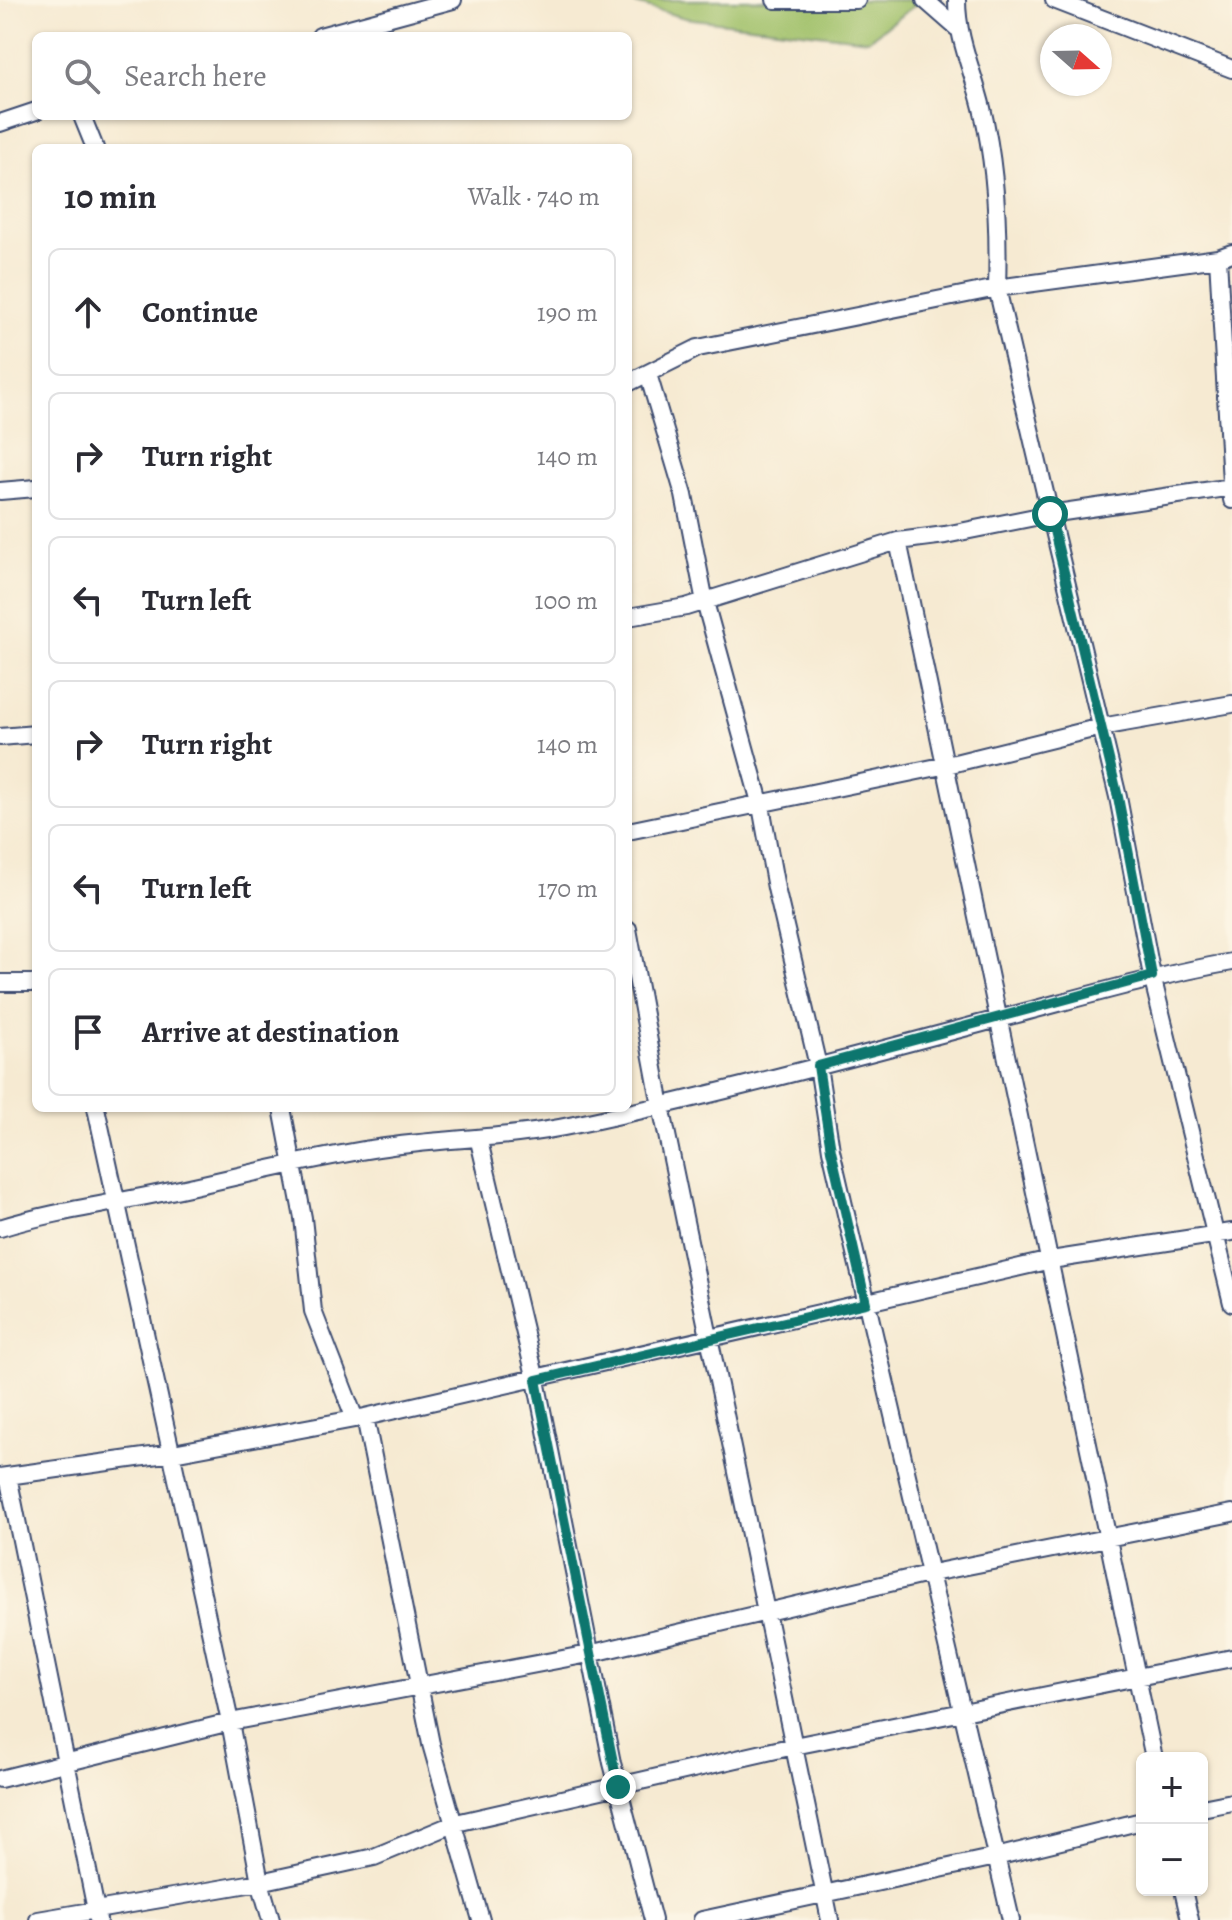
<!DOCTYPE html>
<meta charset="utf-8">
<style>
body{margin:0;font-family:Alegreya,serif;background:#f7f7f7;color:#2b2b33}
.controls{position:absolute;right:24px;bottom:24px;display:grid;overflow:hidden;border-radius:12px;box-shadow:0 2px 6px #0004}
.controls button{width:72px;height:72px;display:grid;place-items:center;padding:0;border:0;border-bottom:2px solid #e1e1e2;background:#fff;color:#2b2b33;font:40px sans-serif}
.compass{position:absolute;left:1040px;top:24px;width:72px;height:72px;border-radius:50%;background:#fff;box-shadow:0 2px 6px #0004;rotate:110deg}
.stop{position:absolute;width:24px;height:24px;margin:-18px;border:6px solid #0f766e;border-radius:50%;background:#fff}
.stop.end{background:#0f766e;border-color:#fff;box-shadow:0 2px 8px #0008}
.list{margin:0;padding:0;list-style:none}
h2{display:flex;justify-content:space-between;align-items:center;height:104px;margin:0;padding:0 32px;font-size:34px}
h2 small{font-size:26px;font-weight:400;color:#7c7c81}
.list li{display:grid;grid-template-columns:52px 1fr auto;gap:24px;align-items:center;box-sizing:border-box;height:128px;margin:0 16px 16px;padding:0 16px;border:2px solid #e1e1e2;border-radius:12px}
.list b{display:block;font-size:30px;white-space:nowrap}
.list em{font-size:26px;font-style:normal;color:#7c7c81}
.icon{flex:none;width:44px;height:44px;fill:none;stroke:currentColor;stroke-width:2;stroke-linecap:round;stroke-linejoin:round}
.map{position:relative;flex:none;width:1232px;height:1920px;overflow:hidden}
.search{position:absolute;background:#fff;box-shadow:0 2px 6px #0004;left:32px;top:32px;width:600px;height:88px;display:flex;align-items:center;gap:20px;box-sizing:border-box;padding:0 28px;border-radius:12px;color:#7c7c81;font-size:30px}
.panel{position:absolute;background:#fff;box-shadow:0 2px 6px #0004;left:32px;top:144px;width:600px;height:968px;border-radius:12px}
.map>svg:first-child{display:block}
.green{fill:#a1c16a;stroke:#5e7864;stroke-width:2}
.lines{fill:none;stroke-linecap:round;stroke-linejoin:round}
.street-casing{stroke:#3c4b6f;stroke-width:20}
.street{stroke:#fff;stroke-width:16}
.route{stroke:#0f766e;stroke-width:10}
</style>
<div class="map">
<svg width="1232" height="1920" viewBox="0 0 1232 1920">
<rect width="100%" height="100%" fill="#fcf5e5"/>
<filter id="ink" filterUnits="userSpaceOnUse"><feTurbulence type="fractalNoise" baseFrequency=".0125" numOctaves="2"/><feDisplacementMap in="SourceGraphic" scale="16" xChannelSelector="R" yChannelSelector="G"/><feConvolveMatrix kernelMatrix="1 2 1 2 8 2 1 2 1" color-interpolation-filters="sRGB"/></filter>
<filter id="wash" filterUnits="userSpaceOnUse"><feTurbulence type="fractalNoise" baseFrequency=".006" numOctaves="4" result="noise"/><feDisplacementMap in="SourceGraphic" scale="32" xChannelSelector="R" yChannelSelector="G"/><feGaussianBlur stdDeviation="1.8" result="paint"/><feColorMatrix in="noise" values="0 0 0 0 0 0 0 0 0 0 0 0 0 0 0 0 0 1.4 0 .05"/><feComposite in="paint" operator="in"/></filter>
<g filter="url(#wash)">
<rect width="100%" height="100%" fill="#f6ead2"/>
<path class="green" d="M622,0H922L868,40L685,18Z"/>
</g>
<g filter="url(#ink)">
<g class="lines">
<g class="street-casing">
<path id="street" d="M775,0H857
M925,0L957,28
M1054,0L1232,69
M320,36L453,0
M82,116L95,148
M0,123L36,111
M1232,253L1218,258L997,288L1050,514L1232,487
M1218,258L1232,500
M648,374L684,495L705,602L761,806L776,888L818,1066L831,1150L1011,1920
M628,383L698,348L997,288C999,228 996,167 982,108C973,71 957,39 957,0
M0,491L36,488
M898,541C987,946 1066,1353 1154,1758
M628,617L686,607L898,541L945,535L1050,514L1118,797L1152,976L1232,1303
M0,737L36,734
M628,831L947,765L1101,727L1232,704
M628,929L661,1106L830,1920
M0,983H36
M96,1108L230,1722L260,1882L271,1920
M282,1108L303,1218L313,1311L355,1419
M479,1141L536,1380L612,1763L653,1920
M0,1228C45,1214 90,1207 136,1198C217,1183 296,1160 378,1148C443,1138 509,1139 574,1125C717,1095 857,1056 998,1019C1076,999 1152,976 1232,962
M365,1417L431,1744L481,1920
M8,1476L98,1920
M0,1477L173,1453L365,1417L1051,1260L1232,1232
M0,1779L230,1722L589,1654L932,1573L1232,1513
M1202,1808L1232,1802
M1183,1890L1190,1920
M38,1920L260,1882L374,1857L456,1823L794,1746L1232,1658
M702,1920L996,1857L1142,1821"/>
</g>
<use href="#street" class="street"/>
</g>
</g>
<g class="lines" filter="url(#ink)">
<path class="route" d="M618,1787L536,1380L866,1303L831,1150L818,1066L1152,976L1118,797L1050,514"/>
</g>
</svg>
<div class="controls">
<button>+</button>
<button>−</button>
</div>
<svg class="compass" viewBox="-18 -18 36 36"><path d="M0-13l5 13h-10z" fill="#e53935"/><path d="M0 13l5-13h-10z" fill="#7c7c81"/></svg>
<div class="stop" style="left:1050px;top:514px"></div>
<div class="stop end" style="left:618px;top:1787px"></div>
<div class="search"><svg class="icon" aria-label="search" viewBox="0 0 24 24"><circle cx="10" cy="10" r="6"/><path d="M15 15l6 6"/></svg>Search here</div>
<section class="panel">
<h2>10 min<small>Walk · 740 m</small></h2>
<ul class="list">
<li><svg class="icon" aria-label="ahead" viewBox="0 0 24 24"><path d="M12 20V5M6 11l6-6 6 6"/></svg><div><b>Continue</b></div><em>190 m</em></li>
<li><svg class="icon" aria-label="right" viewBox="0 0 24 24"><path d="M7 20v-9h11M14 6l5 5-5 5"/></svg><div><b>Turn right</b></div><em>140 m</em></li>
<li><svg class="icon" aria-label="left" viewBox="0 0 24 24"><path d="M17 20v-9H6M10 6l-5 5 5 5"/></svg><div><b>Turn left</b></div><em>100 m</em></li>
<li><svg class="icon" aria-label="right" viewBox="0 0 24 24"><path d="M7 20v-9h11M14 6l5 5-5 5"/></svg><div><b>Turn right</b></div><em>140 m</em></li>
<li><svg class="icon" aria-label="left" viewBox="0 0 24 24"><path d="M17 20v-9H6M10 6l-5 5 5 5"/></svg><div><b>Turn left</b></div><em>170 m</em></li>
<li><svg class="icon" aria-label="arrive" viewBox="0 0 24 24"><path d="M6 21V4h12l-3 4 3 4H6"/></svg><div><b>Arrive at destination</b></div></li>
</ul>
</section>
</div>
